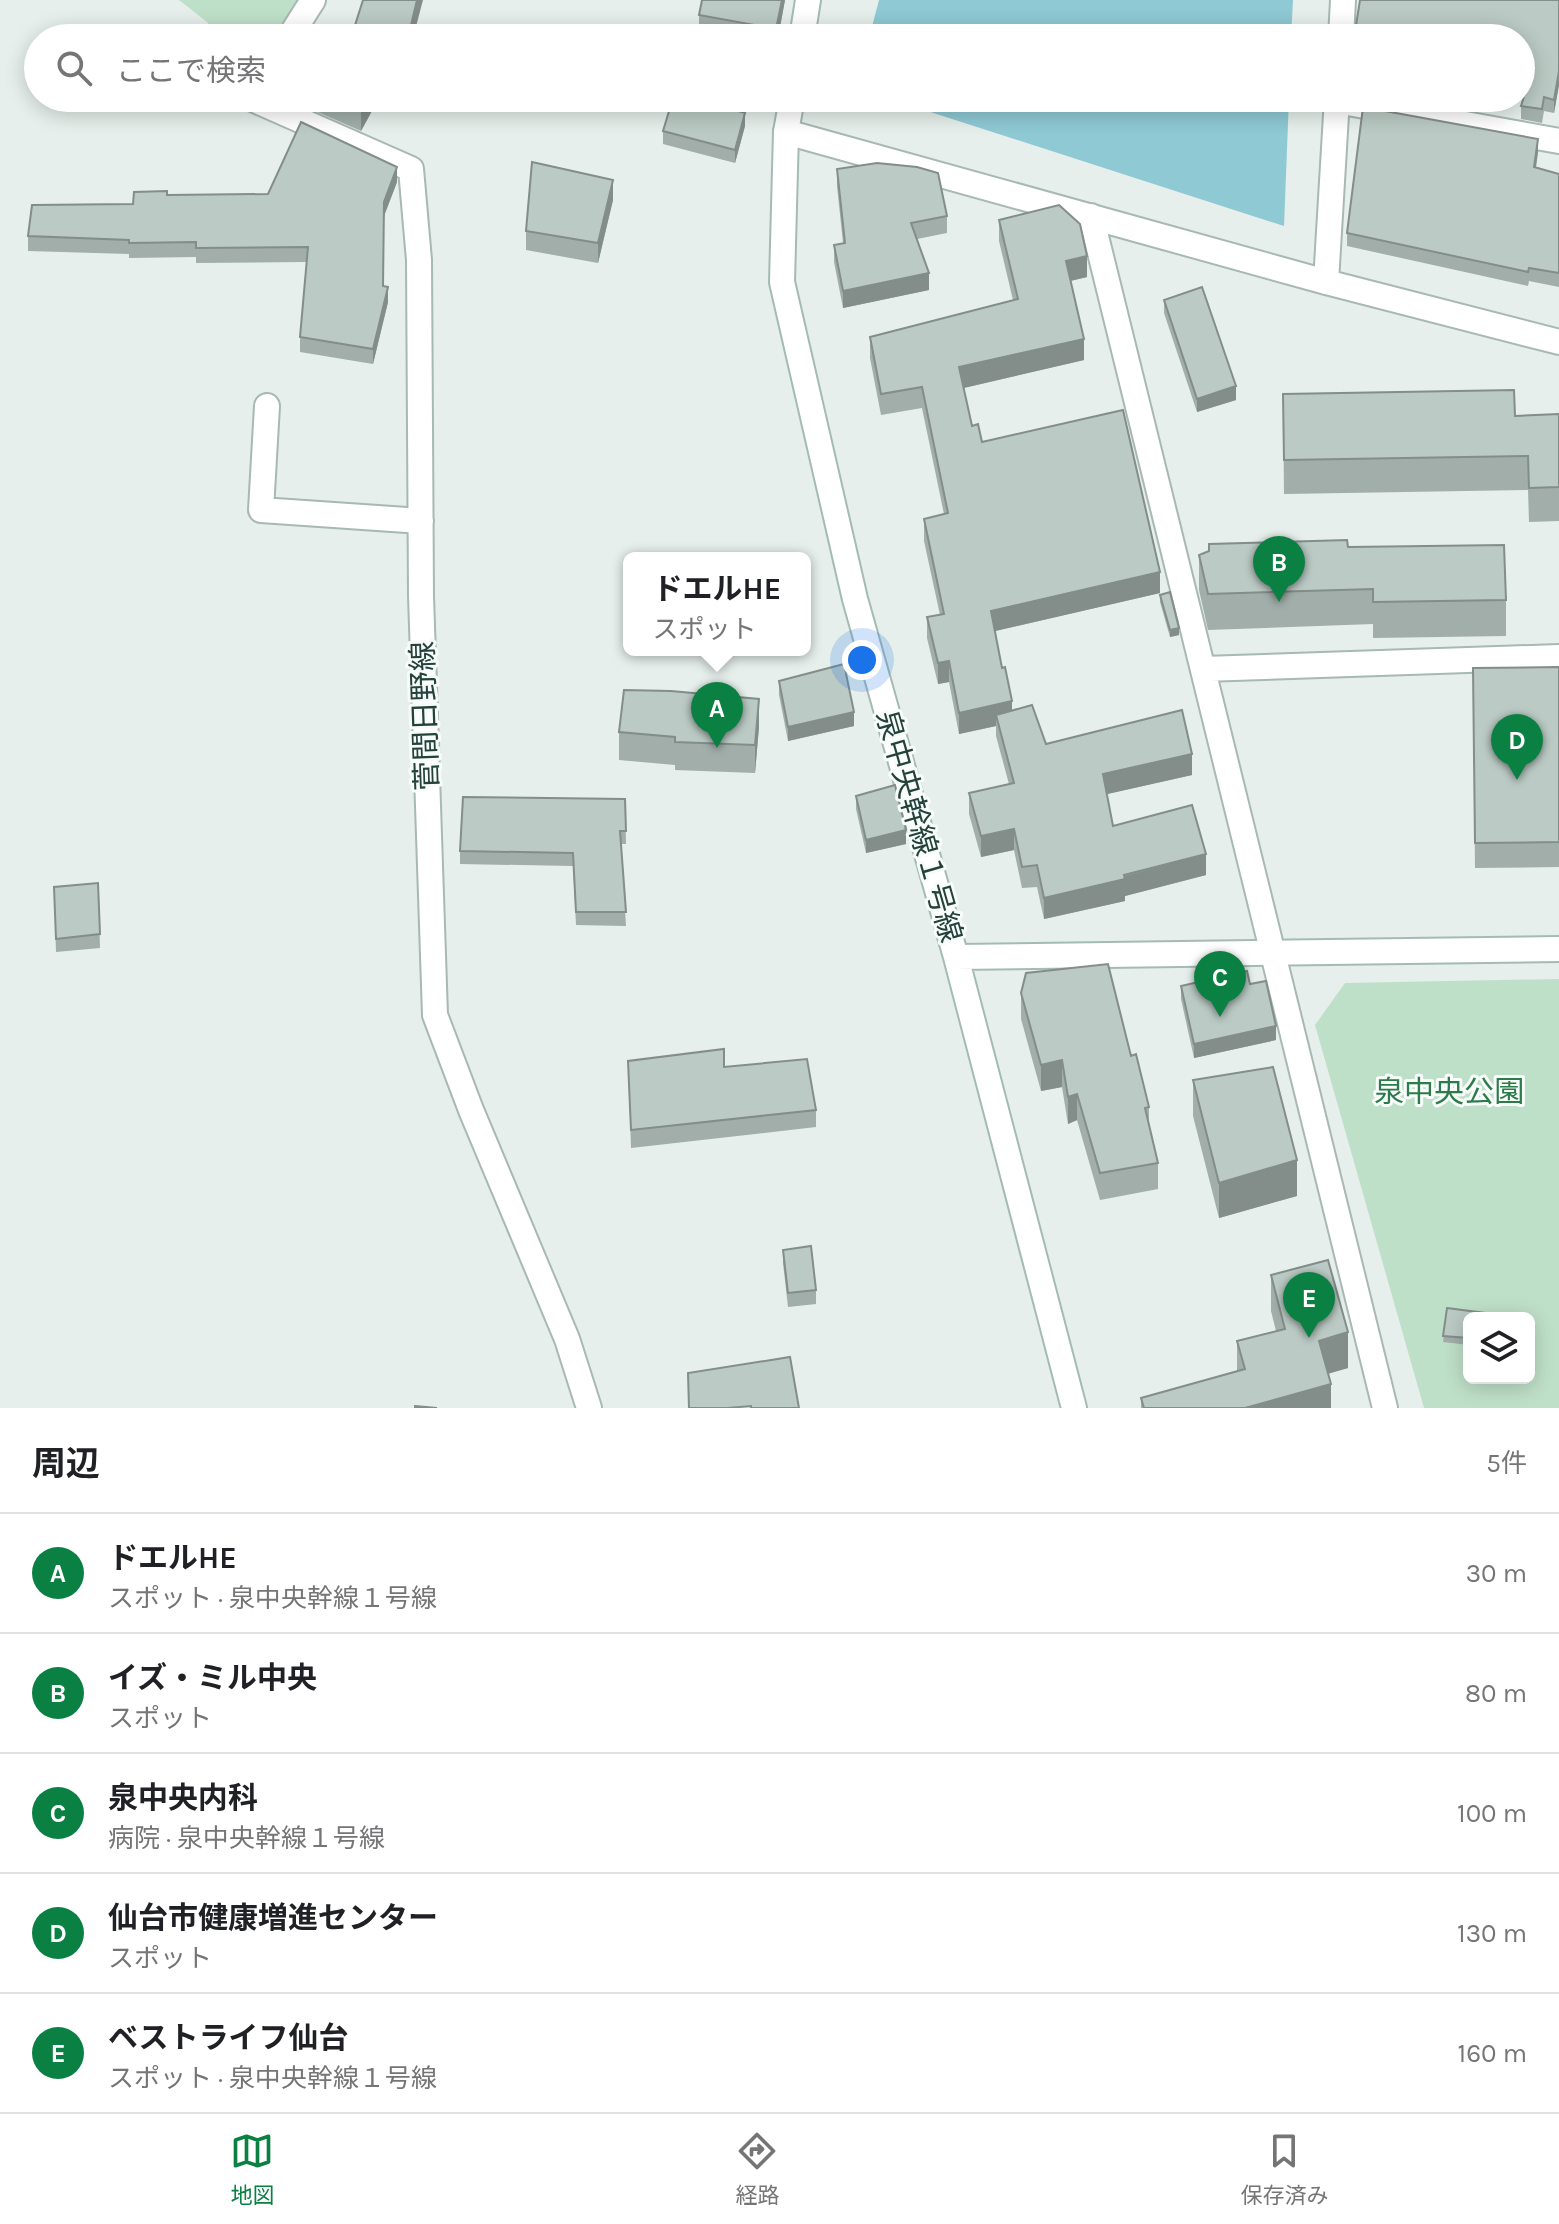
<!DOCTYPE html>
<html lang="ja">
<meta charset="utf-8">
<style>
body{margin:0;font-family:Karla,"Noto Sans JP",sans-serif;background:#f2f2f2;color:#202124}
.controls{position:absolute;right:24px;bottom:24px;display:grid;overflow:hidden;border-radius:12px;box-shadow:0 4px 20px #0003}
.controls button{width:72px;height:72px;display:grid;place-items:center;padding:0;border:0;border-bottom:2px solid #e0e0e0;background:#fff;color:#202124;font:40px sans-serif}
.you{position:absolute;left:862px;top:660px;width:28px;height:28px;margin:-20px;border:6px solid #fff;border-radius:50%;background:#1a73e8;box-shadow:0 0 0 12px #1a73e833}
.badge{display:grid;place-items:center;width:52px;height:52px;border-radius:50%;background:#0b8043;color:#fff;font-size:26px;font-weight:700}
.pin{position:absolute;translate:-50% -66px;filter:drop-shadow(0 2px 4px #0008)}
.pin::after{content:'';position:absolute;top:42px;width:28px;height:24px;background:inherit;clip-path:polygon(0 0,100% 0,50% 100%)}
.popup{position:absolute;left:623px;top:552px;width:188px;height:104px;box-sizing:border-box;display:grid;place-content:center;border-radius:12px;background:#fff;filter:drop-shadow(0 2px 6px #0005);font-size:26px;white-space:nowrap;color:#757577}
.popup b{font-size:30px;color:#202124}
.popup::after{content:'';position:absolute;left:50%;top:100%;margin-left:-16px;border:16px solid transparent;border-top-color:#fff}
.list{margin:0;padding:0;list-style:none}
h2{display:flex;justify-content:space-between;align-items:center;height:104px;margin:0;padding:0 32px;font-size:34px}
h2 small{font-size:26px;font-weight:400;color:#757577}
.list li{display:grid;grid-template-columns:52px 1fr auto;gap:24px;align-items:center;box-sizing:border-box;height:120px;padding:0 32px;border-top:2px solid #e0e0e0}
.list b{display:block;font-size:30px;white-space:nowrap}
.list p{margin:0;font-size:26px;white-space:nowrap;color:#757577}
.list em{font-size:26px;font-style:normal;color:#757577}
.icon{flex:none;width:44px;height:44px;fill:none;stroke:currentColor;stroke-width:2;stroke-linecap:round;stroke-linejoin:round}
.map{position:relative;flex:none;width:1559px;height:1408px;overflow:hidden}
.search{position:absolute;background:#fff;box-shadow:0 4px 20px #0003;left:24px;right:24px;top:24px;height:88px;display:flex;align-items:center;gap:20px;box-sizing:border-box;padding:0 28px;border-radius:44px;color:#757577;font-size:30px}
.sheet{height:704px;background:#fff}
nav{display:flex;justify-content:space-around;align-items:center;box-sizing:border-box;height:112px;border-top:2px solid #e0e0e0;background:#fff;font-size:22px;color:#757577}
nav a{display:grid;justify-items:center;gap:4px}
nav .on{color:#0b8043}
.map>svg:first-child{display:block}
.green{fill:#bfe0c8;fill-rule:evenodd}
.water{fill:#8ec9d4}
.lines{fill:none;stroke-linecap:round;stroke-linejoin:round}
.street-casing{stroke:#a8b8b2;stroke-width:28}
.secondary-casing{stroke:#a4bbb3;stroke-width:28}
.street{stroke:#fff;stroke-width:24}
.secondary{stroke:#fff;stroke-width:24}
.wall{fill:#a1aea9}
.shaded-wall{fill:#838d89}
.building{fill:#bbcac4;stroke:#838d89;stroke-width:2}
.labels{text-anchor:middle;stroke-width:6;stroke-linejoin:round;paint-order:stroke}
.street-label{font-size:30px;fill:#24423a;stroke:#f7fbf9}
.park-label{font-size:30px;fill:#2d7a4b;stroke:#f7fbf9}
</style>
<div class="map">
<svg width="1559" height="1408" viewBox="0 0 1559 1408">
<rect width="100%" height="100%" fill="#e6efeb"/>
<path class="green" d="M179,0H301L273,38H218L207,22Z
M1559,979V1408H1424L1315,1025L1345,983ZM1469,1318H1529V1378H1469Z"/>
<path class="water" d="M879,0H1293L1291,38H869Z
M887,98H1289L1284,226Z"/>
<g class="lines">
<g class="street-casing">
<path id="street" d="M289,38L313,0
M1341,38L1343,0
M250,98L411,169L419,260L421,596L435,1015L471,1110L567,1339L589,1408
M1337,101L1559,141
M786,132L1326,282L1559,342
M1091,216L1385,1408
M1326,282L1337,98
M267,406L261,510L421,521
M1203,669L1559,657"/>
</g>
<g class="secondary-casing">
<path id="secondary" d="M802,38L808,0
M792,98L786,132L782,282L855,599L956,957L1074,1408
M956,957L1559,949"/>
</g>
<use href="#street" class="street"/>
<use href="#secondary" class="secondary"/>
</g>
<path class="wall" d="M785,0L778,38H727L699,33V15Z
M1559,0V85L1554,113L1544,111L1542,123L1521,119V106L1530,79L1521,77V38Z
M308,98H379L361,131L313,110V100Z
M1410,98H1430L1429,102Z
M745,126L735,163L663,144V131Z
M1538,152L1536,167L1559,174V287L1529,281L1528,286L1347,246V233Z
M837,169L947,216V233L917,239L929,290L843,308L834,262V245L843,243L837,186Z
M397,182L384,216L383,286L388,302L373,364L300,352V337L307,262L196,263V257L129,258V254L28,251V236L133,204L167,195L268,194Z
M613,200L598,263L526,250V231Z
M999,220L1087,277L1070,281L1084,360L964,388L972,426L982,442L1160,593L995,631L1002,668L1012,710L1046,744L1192,775L1107,794L1113,826L1206,875L1125,896V901L1044,919L1037,887L1022,888L1014,850L981,857L969,814V793L1009,784L996,736V726L959,734L949,682L938,684L927,638V617L940,615L924,541V519L944,514L922,408L881,415L870,358V337L1013,300L999,241Z
M1164,300L1236,400L1197,412L1164,313Z
M1283,394L1515,416L1559,414V521L1529,522L1528,490L1284,494Z
M1348,547L1506,600V636L1373,638V624L1208,630L1199,590V555Z
M1160,595L1179,635L1170,637L1160,602Z
M1559,667V867L1475,868L1473,668Z
M779,681L854,726L788,741L779,695Z
M759,727L755,773L675,770V765L619,760V732Z
M856,796L906,844L866,853L856,809Z
M625,799L626,844H621L626,926L576,925L573,866L460,864V851Z
M98,883L100,948L56,952L54,887Z
M1250,984L1276,1040L1194,1058L1181,999V986Z
M1021,993L1131,1056L1149,1107V1125L1158,1163V1189L1100,1200L1077,1120L1068,1124L1062,1087L1041,1091L1021,1019Z
M628,1061L724,1067L816,1110V1127L631,1148Z
M1193,1080L1297,1196L1219,1218L1193,1116Z
M783,1250L816,1290V1304L788,1307L783,1263Z
M1271,1275L1348,1368L1328,1374L1331,1408H1141V1398L1237,1371V1341L1276,1331L1271,1311Z
M1447,1308L1485,1313V1318H1469V1345L1443,1342Z"/>
<path class="shaded-wall" d="M417,0H423L413,38H408Z
M782,0H785L778,38H776V29Z
M1559,71V85L1554,113V100Z
M366,98H379L361,131V107Z
M745,113V126L735,163V150Z
M1538,139V152L1534,180V167Z
M397,167V182L384,216V202Z
M613,180V200L598,263V243Z
M1087,256V277L1066,282V261Z
M929,273V290L843,308V291Z
M388,287V302L373,364V349Z
M1084,339V360L959,389V367Z
M1236,386V400L1197,412V399Z
M1160,572V593L991,632V611Z
M1179,628V635L1170,637V630Z
M949,661V682L938,684V663Z
M759,699V727L755,773V745Z
M1012,701V722L996,715V726L959,734V713Z
M854,712V726L788,741V727Z
M1192,754V775L1103,795V774Z
M1014,829V850L981,857V836Z
M906,830V844L866,853V840Z
M1206,854V875L1125,896V901L1044,919V898Z
M1276,1026V1040L1194,1058V1044Z
M1062,1060V1087L1041,1091V1065Z
M1077,1094V1120L1068,1124V1097Z
M1297,1160V1196L1219,1218V1183Z
M1348,1332V1368L1319,1376V1341Z
M1331,1384V1408H1245Z"/>
<path class="building" d="M363,0H417L408,38H351Z
M702,0H782L776,29L699,15Z
M1360,0H1559V71L1554,100L1544,97L1542,109L1521,106L1534,66L1521,64V38H1354Z
M304,31L320,38H300Z
M342,98H366L361,107Z
M673,98H696L745,113L735,150L663,131Z
M1363,107L1538,139L1534,167L1559,174V273L1529,268L1528,272L1347,233Z
M301,122L397,167L384,202L383,286L388,287L373,349L300,337L308,247L196,248V242L129,243V240L28,236L32,205L133,204L134,192L167,191V195L268,194Z
M532,162L613,180L598,243L526,231Z
M877,163L917,167L938,173L947,216L911,223L929,273L843,291L834,245L845,243L837,169Z
M1059,205L1080,224L1087,256L1066,261L1084,339L959,367L972,426L978,424L982,442L1123,410L1160,572L991,611L1002,668L1005,667L1012,701L959,713L949,661L938,663L927,617L944,614L924,519L948,513L922,387L881,394L870,337L1018,299L999,220Z
M1202,287L1236,386L1197,399L1164,300Z
M1514,390L1515,416L1559,414V487L1529,488L1528,456L1284,460L1283,394Z
M1347,540L1348,547L1504,545L1506,600L1373,602V589L1208,594L1199,555L1209,551V544Z
M1170,592L1179,628L1170,630L1160,595Z
M844,664L854,712L788,727L779,681Z
M1559,667V842L1475,843L1473,668Z
M624,690L671,691L759,699L755,745L675,742V737L619,732Z
M1032,705L1046,744L1182,710L1192,754L1103,774L1113,826L1192,805L1206,854L1124,875L1125,879L1044,898L1037,865L1022,867L1014,829L981,836L969,793L1014,783L996,715Z
M895,785L906,830L866,840L856,796Z
M463,797L625,799L626,831H620L626,912H576L573,853L460,851Z
M98,883L100,934L56,939L54,887Z
M1108,964L1131,1056L1136,1054L1149,1107L1145,1108L1158,1163L1100,1173L1077,1094L1068,1097L1062,1060L1041,1065L1021,993L1026,973Z
M1247,971L1250,984L1266,981L1276,1026L1194,1044L1181,986Z
M724,1049V1067L807,1059L816,1110L631,1130L628,1061Z
M1273,1067L1297,1160L1219,1183L1193,1080Z
M811,1246L816,1290L788,1293L783,1250Z
M1328,1260L1348,1332L1319,1341L1331,1384L1245,1408H1144L1141,1398L1245,1369L1237,1341L1285,1329L1271,1275Z
M1447,1308L1485,1313V1318H1469V1338L1443,1336Z
M790,1357L799,1408H751V1406L728,1408H689L688,1373Z
M415,1406L437,1408H415Z"/>
<g class="labels">
<g class="street-label">
<text transform="translate(425 716) rotate(-92)" y="10">菅間日野線</text>
<text transform="translate(919 826) rotate(74)" y="10">泉中央幹線１号線</text>
</g>
<g class="park-label">
<text x="1449" y="1102">泉中央公園</text>
</g>
</g>
</svg>
<div class="controls">
<button><svg class="icon" aria-label="layers" viewBox="0 0 24 24"><path d="M12 4l9 5-9 5-9-5zM3 14l9 5 9-5"/></svg></button>
</div>
<div class="you"></div>
<div class="pin badge" style="left:717px;top:748px">A</div>
<div class="popup"><b>ドエルHE</b>スポット</div>
<div class="pin badge" style="left:1279px;top:602px">B</div>
<div class="pin badge" style="left:1220px;top:1017px">C</div>
<div class="pin badge" style="left:1517px;top:780px">D</div>
<div class="pin badge" style="left:1309px;top:1338px">E</div>
<div class="search"><svg class="icon" aria-label="search" viewBox="0 0 24 24"><circle cx="10" cy="10" r="6"/><path d="M15 15l6 6"/></svg>ここで検索</div>
</div>
<section class="sheet">
<h2>周辺<small>5件</small></h2>
<ul class="list">
<li><span class="badge">A</span><div><b>ドエルHE</b><p>スポット · 泉中央幹線１号線</p></div><em>30 m</em></li>
<li><span class="badge">B</span><div><b>イズ・ミル中央</b><p>スポット</p></div><em>80 m</em></li>
<li><span class="badge">C</span><div><b>泉中央内科</b><p>病院 · 泉中央幹線１号線</p></div><em>100 m</em></li>
<li><span class="badge">D</span><div><b>仙台市健康増進センター</b><p>スポット</p></div><em>130 m</em></li>
<li><span class="badge">E</span><div><b>ベストライフ仙台</b><p>スポット · 泉中央幹線１号線</p></div><em>160 m</em></li>
</ul>
</section>
<nav>
<a class="on"><svg class="icon" aria-label="map" viewBox="0 0 24 24"><path d="M3 6l6-2 6 2 6-2v14l-6 2-6-2-6 2zM9 4v14M15 6v14"/></svg>地図</a>
<a><svg class="icon" aria-label="directions" viewBox="0 0 24 24"><path d="M12 3l9 9-9 9-9-9zM9 14v-3h6M13 9l2 2-2 2"/></svg>経路</a>
<a><svg class="icon" aria-label="saved" viewBox="0 0 24 24"><path d="M7 4h10v16l-5-4-5 4z"/></svg>保存済み</a>
</nav>
